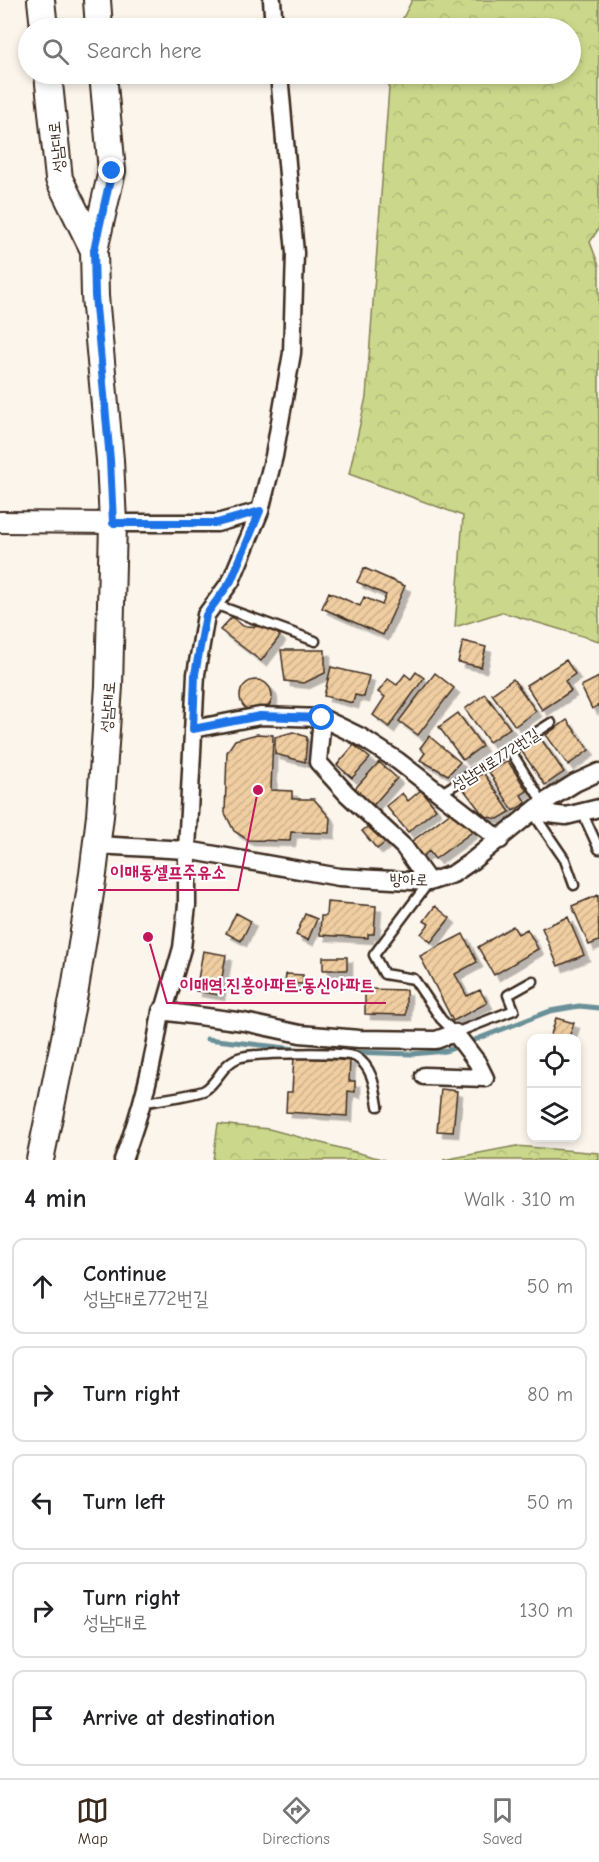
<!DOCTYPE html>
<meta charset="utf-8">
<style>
body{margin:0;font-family:"Comic Neue","Poor Story",sans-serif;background:#f6f6f6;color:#202124}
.controls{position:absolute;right:18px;bottom:18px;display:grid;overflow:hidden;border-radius:12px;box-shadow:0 3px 9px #0003}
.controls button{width:54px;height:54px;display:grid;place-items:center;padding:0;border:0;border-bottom:2px solid #e0e0e0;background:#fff;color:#202124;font:30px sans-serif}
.stop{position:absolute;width:18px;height:18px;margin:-14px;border:4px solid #1a73e8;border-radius:50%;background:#fff}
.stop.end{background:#1a73e8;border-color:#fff;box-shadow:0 2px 6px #0008}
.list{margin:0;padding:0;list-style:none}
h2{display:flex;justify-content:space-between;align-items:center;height:78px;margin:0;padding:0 24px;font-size:26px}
h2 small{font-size:20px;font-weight:400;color:#757577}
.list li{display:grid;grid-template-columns:39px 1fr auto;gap:18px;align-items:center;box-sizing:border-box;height:96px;margin:0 12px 12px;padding:0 12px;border:2px solid #e0e0e0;border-radius:12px}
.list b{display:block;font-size:22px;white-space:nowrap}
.list p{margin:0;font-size:20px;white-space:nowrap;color:#757577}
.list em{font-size:20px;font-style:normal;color:#757577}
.icon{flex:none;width:33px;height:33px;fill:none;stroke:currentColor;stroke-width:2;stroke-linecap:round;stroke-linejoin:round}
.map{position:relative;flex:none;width:599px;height:1160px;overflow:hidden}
.search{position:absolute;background:#fff;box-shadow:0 3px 9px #0003;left:18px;right:18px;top:18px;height:66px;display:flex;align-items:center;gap:15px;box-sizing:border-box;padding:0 21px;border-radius:33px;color:#757577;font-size:22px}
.sheet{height:618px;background:#fff}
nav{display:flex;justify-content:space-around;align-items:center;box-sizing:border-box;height:84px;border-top:2px solid #e0e0e0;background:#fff;font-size:16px;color:#757577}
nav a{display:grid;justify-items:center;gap:3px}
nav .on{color:#3b2a1e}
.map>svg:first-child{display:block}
.forest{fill:url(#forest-crowns);stroke:#838154;stroke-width:1.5}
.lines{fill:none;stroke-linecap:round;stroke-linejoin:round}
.stream{stroke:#6b9199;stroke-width:5}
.building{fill:url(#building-hatch);stroke:#3b2a1e;stroke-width:1.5;filter:url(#shadow)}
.service-casing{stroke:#3b2a1e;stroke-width:13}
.minor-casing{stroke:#3b2a1e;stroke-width:21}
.tertiary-casing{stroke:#3b2a1e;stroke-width:24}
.primary-casing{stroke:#3b2a1e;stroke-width:30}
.service{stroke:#fff;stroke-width:8}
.minor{stroke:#fff;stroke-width:16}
.tertiary{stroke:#fff;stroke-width:20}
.primary{stroke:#fff;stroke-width:26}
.route{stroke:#1a73e8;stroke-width:8}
.labels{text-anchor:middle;stroke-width:4.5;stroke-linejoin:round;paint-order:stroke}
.street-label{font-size:16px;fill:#3b2a1e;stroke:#fff}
.leader{fill:none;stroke:#c2185b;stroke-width:2}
.callout-dot{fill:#c2185b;stroke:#fff;stroke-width:2}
.callout-label{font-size:18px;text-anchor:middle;font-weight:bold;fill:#c2185b;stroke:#fff;stroke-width:4.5;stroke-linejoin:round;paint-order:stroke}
</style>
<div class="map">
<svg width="599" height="1160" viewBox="0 0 599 1160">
<defs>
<pattern id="forest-crowns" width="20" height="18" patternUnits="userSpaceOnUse" patternTransform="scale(1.5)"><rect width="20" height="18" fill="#cbd88b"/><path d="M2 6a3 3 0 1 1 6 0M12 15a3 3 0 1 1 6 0" fill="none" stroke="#afba78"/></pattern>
<pattern id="building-hatch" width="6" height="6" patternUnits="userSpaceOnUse" patternTransform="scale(1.5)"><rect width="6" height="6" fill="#f0cea1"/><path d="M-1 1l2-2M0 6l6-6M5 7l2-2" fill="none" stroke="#cfb18a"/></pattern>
<filter id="shadow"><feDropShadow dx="5.5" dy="5.5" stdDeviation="0" flood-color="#0004"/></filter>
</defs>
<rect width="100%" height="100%" fill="#fcf5ec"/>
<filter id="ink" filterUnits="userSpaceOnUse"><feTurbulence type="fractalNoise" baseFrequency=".0167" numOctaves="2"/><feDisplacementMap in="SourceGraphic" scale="12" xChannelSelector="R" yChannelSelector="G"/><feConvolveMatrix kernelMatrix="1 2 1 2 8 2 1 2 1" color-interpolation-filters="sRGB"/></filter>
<g filter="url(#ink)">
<path class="forest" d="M412,0H599V228L590,242L599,266V641L502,612L455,627L463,516L349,474L366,397L390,74H570V28H398Z
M218,1124L269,1129L385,1160H213Z
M516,1146L599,1153V1160H443Z"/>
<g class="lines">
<path class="stream" d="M207,1039L305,1050
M348,1052L412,1054L446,1051L550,1011L579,1006L599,1008"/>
</g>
<path class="building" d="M364,568L405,586L383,635L322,608L329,592L360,606L364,597L382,605L386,595L357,582Z
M232,617L243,626L270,627L280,636L261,661L220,630Z
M463,641L486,647L481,667L458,662Z
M281,650H325V673L304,683L285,681Z
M566,660L575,674L565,681L571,691L542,710L526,685Z
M331,667L369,676L364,697L355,695L353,703L324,696Z
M416,672L424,678L389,727L373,715L385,697L378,692L388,679L397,685L405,674L411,679Z
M435,673L454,688L418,735L399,721Z
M599,677V705L592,709L581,686Z
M513,679L536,711L515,726L492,694Z
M240 696a16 16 0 1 1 32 0a16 16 0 1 1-32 0Z
M485,694L510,728L489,742L465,709Z
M458,713L482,746L463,760L439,727Z
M567,720L589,750L568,765L546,735Z
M293,732L307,737L305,762L275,754V737Z
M257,734L273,735L271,790L292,791V799H314L330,818L329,833L291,832L290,841L248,840L234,831L225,813L227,752L235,740Z
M429,736L460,762L448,775L420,760L425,753L420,748Z
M539,736L564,772L545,785L520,749Z
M354,745L370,758L352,778L337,765Z
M508,761L527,791L521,795L526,803L513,811L489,772Z
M379,762L397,778L369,810L351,793Z
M483,772L510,812L498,819L488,817L481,812L461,786Z
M421,790L436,809L408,832L386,806L402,793L408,801Z
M455,809L472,832L435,859L429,851L422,857L411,842Z
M372,823L387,841L377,849L362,831Z
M598,895L599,941L589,945L572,906Z
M327,902L376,906L374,934H368V938L320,935L321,916H326Z
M435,906L450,918L431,942L421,934L429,924L424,921Z
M236,913L251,921L241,941L226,933Z
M305,914L317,919L308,940L296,935Z
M568,917L584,955L558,966L542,928Z
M513,926L518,934L527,929L538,949L494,975L478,947Z
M463,934L477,962L455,974L467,996L480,990L487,1003L453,1021L420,956Z
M203,951L226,955L219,995L196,991Z
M323,957H347V970H323Z
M286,974L303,975V984L285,983Z
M365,989L406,990V1015L365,1014Z
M556,1018L574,1023L569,1038H550Z
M294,1056L350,1059L349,1081H355V1092L348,1091L347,1116L286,1112L287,1092H292Z
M441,1089L457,1091L453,1132L437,1131Z"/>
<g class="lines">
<g class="service-casing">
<path id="service" d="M214,604L315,641
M510,750L543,803
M440,794L551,723
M582,812L599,849
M533,813L565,860L574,885
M429,882L374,955L384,974L414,979L441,1019L455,1033L514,1010L508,995L533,981
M142,1103C154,1100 197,1095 205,1090C218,1082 222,1064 238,1058C251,1053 346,1051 356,1057C373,1067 375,1089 378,1106"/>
</g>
<g class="minor-casing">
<path id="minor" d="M272,0L274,28
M113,523H217L260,511
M322,718L318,762L346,793L404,847L429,882
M193,729L260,716L322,718L361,737L398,761L500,840
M532,812L566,816L599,808
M96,845L187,850L339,877L429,882L453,874L472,861L543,803L575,783L599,772
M161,1011L244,1022L300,1034L359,1039L436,1040L455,1033L477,1062L485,1078L424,1076
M123,1160C141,1112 154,1062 161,1011L165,1007L182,948L187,905V850L196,674L206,615L231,581L260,511L274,456L292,353L295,253L279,74"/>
</g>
<g class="tertiary-casing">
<path id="tertiary" d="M0,522L113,523"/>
</g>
<g class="primary-casing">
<path id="primary" d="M41,0L44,28
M97,0L99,28
M48,74L59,179L94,250
M40,1160L75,989L93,874L100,816L109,686L113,523L110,460L95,296L94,250L112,171L103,74"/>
</g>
<use href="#service" class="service"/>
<use href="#minor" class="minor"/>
<use href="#tertiary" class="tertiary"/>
<use href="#primary" class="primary"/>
</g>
</g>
<g class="lines" filter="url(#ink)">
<path class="route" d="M112,171L94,250L95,296L110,460L113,523H217L260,511L231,581L206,615L195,674L193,729L260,716L322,718"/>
</g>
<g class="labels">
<g class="street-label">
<text transform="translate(56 147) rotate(-96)" y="6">성남대로</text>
<text transform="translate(107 707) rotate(-86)" y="6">성남대로</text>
<text transform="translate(495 759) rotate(-33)" y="6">성남대로772번길</text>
<text transform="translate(409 879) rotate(1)" y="6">방아로</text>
</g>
</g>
<path class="leader" d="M258 790L238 890H98M148 937L167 1003H386"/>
<g class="callout-dot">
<circle cx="258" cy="790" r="6"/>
<circle cx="148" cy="937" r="6"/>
</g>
<g class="callout-label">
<text x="168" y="878">이매동셀프주유소</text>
<text x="277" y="991">이매역.진흥아파트.동신아파트</text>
</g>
</svg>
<div class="controls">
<button><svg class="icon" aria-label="locate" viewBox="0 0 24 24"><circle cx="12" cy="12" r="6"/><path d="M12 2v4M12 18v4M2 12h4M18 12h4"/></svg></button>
<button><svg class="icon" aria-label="layers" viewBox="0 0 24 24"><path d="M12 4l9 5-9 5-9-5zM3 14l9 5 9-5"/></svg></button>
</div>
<div class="stop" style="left:322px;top:718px"></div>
<div class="stop end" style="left:112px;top:171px"></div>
<div class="search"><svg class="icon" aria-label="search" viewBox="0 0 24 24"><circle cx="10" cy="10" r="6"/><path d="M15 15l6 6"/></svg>Search here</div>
</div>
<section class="sheet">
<h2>4 min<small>Walk · 310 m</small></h2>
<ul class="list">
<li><svg class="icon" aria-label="ahead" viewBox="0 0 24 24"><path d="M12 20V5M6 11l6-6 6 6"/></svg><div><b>Continue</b><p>성남대로772번길</p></div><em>50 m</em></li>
<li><svg class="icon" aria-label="right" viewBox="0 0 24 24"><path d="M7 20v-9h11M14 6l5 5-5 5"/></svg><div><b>Turn right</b></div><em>80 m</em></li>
<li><svg class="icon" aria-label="left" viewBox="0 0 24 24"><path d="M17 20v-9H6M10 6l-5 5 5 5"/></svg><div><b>Turn left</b></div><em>50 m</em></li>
<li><svg class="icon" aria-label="right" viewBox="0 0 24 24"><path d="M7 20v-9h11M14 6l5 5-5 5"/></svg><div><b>Turn right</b><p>성남대로</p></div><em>130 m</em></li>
<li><svg class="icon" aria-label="arrive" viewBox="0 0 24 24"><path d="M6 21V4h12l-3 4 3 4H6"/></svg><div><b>Arrive at destination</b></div></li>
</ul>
</section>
<nav>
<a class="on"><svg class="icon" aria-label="map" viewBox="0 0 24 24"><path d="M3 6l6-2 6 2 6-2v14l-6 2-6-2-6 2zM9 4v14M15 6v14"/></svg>Map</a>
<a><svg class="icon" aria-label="directions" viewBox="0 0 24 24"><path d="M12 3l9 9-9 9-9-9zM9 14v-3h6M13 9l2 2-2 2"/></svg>Directions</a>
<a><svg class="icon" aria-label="saved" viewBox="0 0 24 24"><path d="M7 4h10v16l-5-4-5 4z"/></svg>Saved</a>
</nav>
